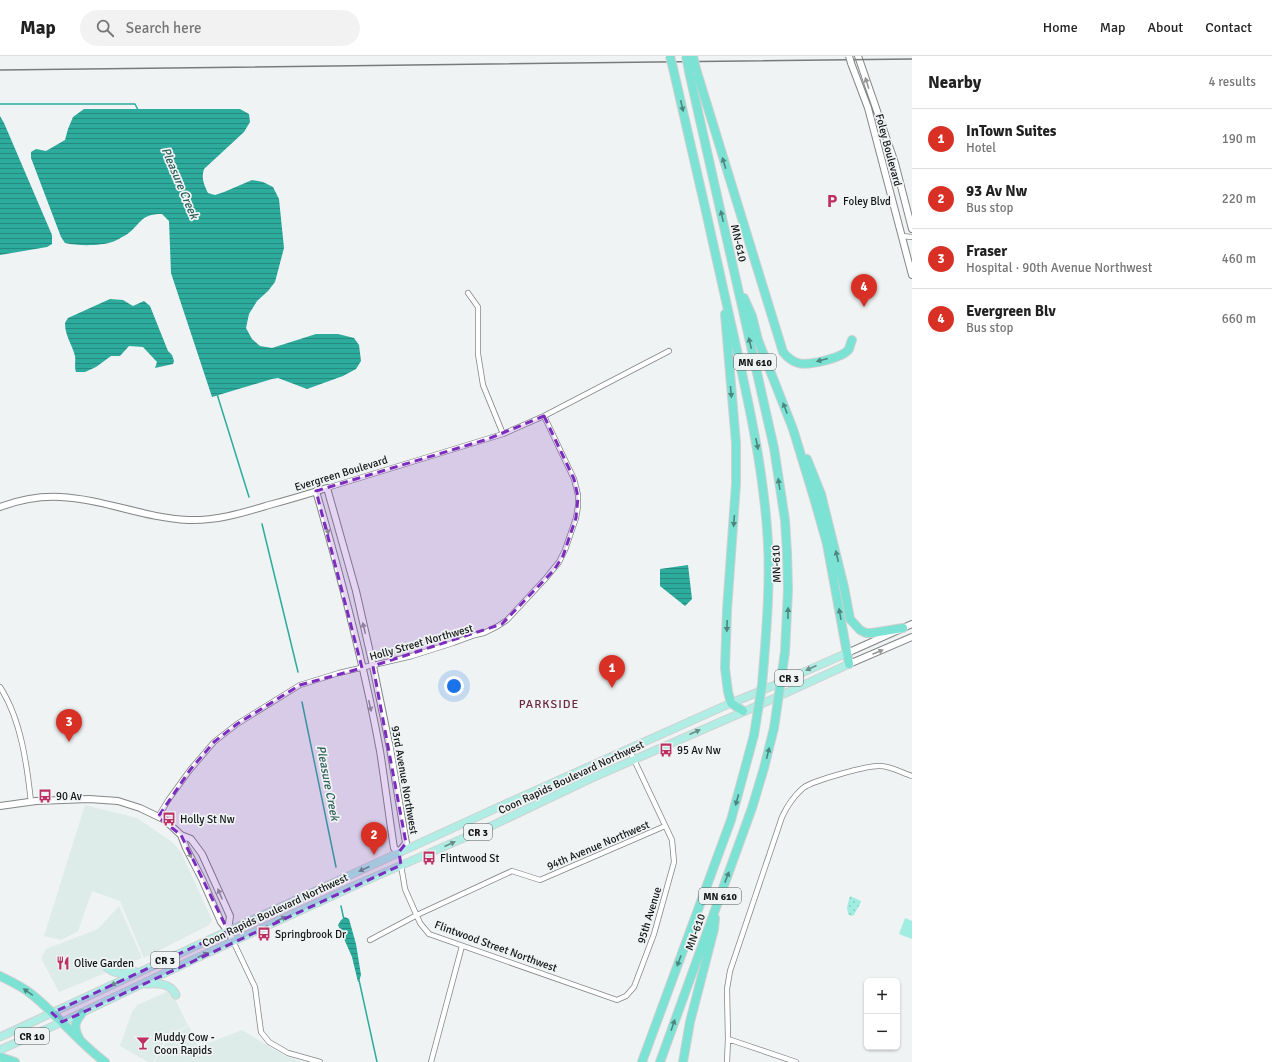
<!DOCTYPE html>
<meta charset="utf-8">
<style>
body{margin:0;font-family:Signika,sans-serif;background:#f2f2f2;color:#222}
.controls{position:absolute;right:12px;bottom:12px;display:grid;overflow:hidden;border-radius:6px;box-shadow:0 1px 3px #0004}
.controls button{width:36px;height:36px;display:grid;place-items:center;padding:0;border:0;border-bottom:1px solid #e0e0e0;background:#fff;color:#222;font:20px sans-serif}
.you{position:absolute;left:454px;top:630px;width:14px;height:14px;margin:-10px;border:3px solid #fff;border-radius:50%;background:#1a73e8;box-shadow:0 0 0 6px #1a73e833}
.badge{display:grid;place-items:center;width:26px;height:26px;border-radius:50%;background:#d93025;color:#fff;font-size:13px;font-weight:700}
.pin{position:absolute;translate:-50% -33px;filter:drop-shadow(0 1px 2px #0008)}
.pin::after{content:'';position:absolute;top:21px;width:14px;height:12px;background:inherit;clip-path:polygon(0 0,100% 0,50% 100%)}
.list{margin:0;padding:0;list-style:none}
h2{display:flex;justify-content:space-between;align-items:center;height:52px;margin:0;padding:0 16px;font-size:17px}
h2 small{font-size:13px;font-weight:400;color:#767676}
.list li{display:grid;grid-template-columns:26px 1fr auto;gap:12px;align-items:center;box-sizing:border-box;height:60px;padding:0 16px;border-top:1px solid #e0e0e0}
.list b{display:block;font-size:15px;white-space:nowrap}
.list p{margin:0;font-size:13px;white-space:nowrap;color:#767676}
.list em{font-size:13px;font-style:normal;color:#767676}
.icon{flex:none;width:22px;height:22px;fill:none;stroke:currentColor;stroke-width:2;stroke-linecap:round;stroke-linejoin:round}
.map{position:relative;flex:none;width:912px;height:1006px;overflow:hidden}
header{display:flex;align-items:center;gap:24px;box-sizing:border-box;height:56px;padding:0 20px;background:#fff;border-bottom:1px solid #e0e0e0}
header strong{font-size:19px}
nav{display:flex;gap:22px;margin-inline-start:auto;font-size:14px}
.search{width:280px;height:36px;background:#f2f2f2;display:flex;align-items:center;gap:10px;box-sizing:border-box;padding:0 14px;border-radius:22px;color:#767676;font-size:15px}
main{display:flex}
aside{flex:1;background:#fff}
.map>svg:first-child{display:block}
.built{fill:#ddebe9}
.park{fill:url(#park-dots)}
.garden{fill:#a1ede2}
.water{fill:url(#water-rules)}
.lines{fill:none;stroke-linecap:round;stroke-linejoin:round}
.stream{stroke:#2dab9d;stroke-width:1.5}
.street-casing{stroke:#828786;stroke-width:6}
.secondary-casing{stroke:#828786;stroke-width:8}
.primary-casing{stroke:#d0d0d0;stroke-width:9}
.highway-casing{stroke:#d0d0d0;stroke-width:10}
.street{stroke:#fff;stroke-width:4.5}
.secondary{stroke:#fff;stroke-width:6}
.primary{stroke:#b0eee5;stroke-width:7}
.highway{stroke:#7be2d4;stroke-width:8}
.rail{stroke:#787b7b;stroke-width:1.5}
.secondary-bridge-casing{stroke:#828786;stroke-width:8;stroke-linecap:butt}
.highway-bridge-casing{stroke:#d0d0d0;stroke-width:10;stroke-linecap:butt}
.secondary-bridge{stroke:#fff;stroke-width:6}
.highway-bridge{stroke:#7be2d4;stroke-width:8}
.oneway{fill:#959696}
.oneway2{fill:#4d867e}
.oneway3{fill:#6a8d88}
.marked{fill:#7b2cbf;fill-opacity:0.2;stroke:#7b2cbf;stroke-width:3;stroke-dasharray:8 5;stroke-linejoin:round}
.labels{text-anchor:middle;stroke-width:3.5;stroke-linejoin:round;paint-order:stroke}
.shield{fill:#eff3f3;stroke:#565858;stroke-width:1}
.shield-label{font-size:10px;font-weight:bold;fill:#141616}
.street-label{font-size:11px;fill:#141616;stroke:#eff3f3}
.poi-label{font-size:11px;fill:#141616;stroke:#eff3f3;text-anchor:start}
.water-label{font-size:12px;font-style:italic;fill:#2d5e58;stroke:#eff3f3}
.neighbourhood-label{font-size:12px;letter-spacing:1px;fill:#6b263c;stroke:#eff3f3}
</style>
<header>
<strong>Map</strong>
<div class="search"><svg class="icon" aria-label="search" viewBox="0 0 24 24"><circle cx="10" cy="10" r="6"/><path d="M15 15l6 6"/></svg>Search here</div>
<nav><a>Home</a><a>Map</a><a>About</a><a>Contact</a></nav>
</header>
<main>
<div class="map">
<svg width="912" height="1006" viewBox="0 0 912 1006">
<defs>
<pattern id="park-dots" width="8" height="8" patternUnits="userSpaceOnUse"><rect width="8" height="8" fill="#a1ede2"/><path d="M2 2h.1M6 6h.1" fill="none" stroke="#8acac1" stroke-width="1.8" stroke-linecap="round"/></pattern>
<pattern id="water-rules" width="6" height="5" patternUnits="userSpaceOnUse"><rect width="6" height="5" fill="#2dab9d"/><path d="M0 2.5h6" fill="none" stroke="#258a7f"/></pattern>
</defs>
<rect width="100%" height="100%" fill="#eff3f3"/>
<path class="built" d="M85,749L137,762L172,786L181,796L212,864L209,869L144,902L120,845L92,835L78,875L61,884L44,880Z
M119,850L142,902L59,936L41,902L46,893L98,873Z
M171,934L188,970L172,976L165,984L153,1006H148L120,990L132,956L137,949Z
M189,970L198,991L242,974L285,1000L301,1006H154L167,985L173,978Z"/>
<path class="park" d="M850,840L861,845C860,850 856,854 854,859L851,860L848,858L847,851Z"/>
<path class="garden" d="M905,862L912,865V883L899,878Z"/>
<path class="water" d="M84,53H240L249,58L250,66L244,76L204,113C201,123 204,128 208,137L215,139L224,136L252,124L263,126L273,131L279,143L284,192L275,226L268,235L257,245L249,258L246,272L252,283L260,290L272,292L316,278H338L354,282L359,289L361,305L356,313L343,320L307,333L278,322L272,323L212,341L171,217L169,165L162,158C139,158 142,168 126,179C122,181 116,185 112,186C100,190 78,190 65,187L61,181L31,102V96L36,93L46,95L65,84L68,73L73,61Z
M0,60L4,67L52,179V188L47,191L0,199Z
M110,243L123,244L133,250L144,245L150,250L168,295L172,299L174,305L173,308L155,312L157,306L143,291L129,290L120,300H111L96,311L85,316H76C74,310 76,305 75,300C72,288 65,280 65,267L68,262Z
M688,509L692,543L685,550L660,530V513Z
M345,861L349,863L356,888L361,919L359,925L358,926L352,901L338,869L341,864Z"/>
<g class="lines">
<path class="stream" d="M0,48H135L138,54
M217,338L249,441
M262,468L298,616
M302,646L336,811
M341,850L344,864
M359,924L377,1006"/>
<g class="street-casing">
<path id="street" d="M902,180L912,181
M468,237L478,251V298L483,329L503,378
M327,432L503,378L544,360L669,295
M0,631C21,663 27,709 31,746
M158,761L169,743L190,714L214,686L237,668L300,629L339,617L412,600L453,587L475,579L484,577L498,570L507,564L546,522L559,506L565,494L576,462L578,450V439L574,423L544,360
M401,809L405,833L420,867L429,878L617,944L626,940L634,931L654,878L674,806L672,784L629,693
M370,884L417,859L512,815L540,824L665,770
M233,885L255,931L261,976L269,986L288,997L320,1006
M728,983L796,1006
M431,1006L462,890
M727,1006L728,983L727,933L730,915L782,761C787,750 794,740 803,732C812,725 868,709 880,710C891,710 902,717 912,720"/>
</g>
<g class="secondary-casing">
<path id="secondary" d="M858,0L895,107L912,173
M851,7L868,52L912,219
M316,435C341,521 364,607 380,695C385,727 389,760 394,792L399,796
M0,451C19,444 39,440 60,441C103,443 145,462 188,464C217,465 242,457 269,449C288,444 308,438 327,432L356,535L373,610L390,692L406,787L399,796
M847,597L912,568
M849,608L912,581
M0,750L36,745L89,743L118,745L140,752L165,764L181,779L191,783L202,798L230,860L228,875
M181,779L186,792L202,823L221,866L228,875L233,885"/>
</g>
<g class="primary-casing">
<path id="primary" d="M106,910C113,919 125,918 134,915
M146,928C158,927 171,927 176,939
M0,981L228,875L490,755L731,647L761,635L847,597
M0,994L62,966L186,907L356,829L489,771L592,722L775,642L849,608"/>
</g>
<g class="highway-casing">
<path id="highway" d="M673,12C693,99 713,185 732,272C748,343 764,414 768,487C770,526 767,566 764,605
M696,13L783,296C787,301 791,305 798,307C808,310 843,302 849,293C850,290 851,286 852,284
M690,20L774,392L785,464L787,497L788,534L785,596
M744,242L752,260L758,284L793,373L814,442L827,488L849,608
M725,258L736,387V428L727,554L725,612L728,636L731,647L743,655
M807,403L821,438L844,531L850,563L860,574L866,577H872L903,572
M0,920C10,925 21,930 30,937C57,958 78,986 105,1006
M79,982C73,971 75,966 82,957
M0,1001L15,1006
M642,1006L731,764L754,679
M660,1006L752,752L764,712L774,672
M683,1006L690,966L714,873L715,862"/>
</g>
<use href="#street" class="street"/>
<use href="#secondary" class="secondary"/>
<use href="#primary" class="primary"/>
<use href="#highway" class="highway"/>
<path class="rail" d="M0,14L912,3"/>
<g class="secondary-bridge-casing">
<path id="secondary-bridge" d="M849,0L851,7"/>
</g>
<g class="highway-bridge-casing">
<path id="highway-bridge" d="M670,0L673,12
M686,0L690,20
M693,0L696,13
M774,672L785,596
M754,679L762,629L764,605"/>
</g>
<use href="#secondary-bridge" class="secondary-bridge"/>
<use href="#highway-bridge" class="highway-bridge"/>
</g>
<defs><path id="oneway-solid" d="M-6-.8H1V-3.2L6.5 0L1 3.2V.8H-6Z"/></defs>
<g class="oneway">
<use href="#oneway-solid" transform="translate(867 27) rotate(-108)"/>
<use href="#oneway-solid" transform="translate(327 473) rotate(74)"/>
<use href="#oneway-solid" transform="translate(364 572) rotate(-103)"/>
<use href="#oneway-solid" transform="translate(878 596) rotate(-23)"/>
<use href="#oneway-solid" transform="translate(370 650) rotate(78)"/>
<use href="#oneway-solid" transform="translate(189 797) rotate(62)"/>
<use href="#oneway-solid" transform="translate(220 838) rotate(-113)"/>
</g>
<g class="oneway2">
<use href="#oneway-solid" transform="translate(682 50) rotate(77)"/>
<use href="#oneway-solid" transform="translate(724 107) rotate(-107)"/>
<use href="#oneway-solid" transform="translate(722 160) rotate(-103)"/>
<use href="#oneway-solid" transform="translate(750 287) rotate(-103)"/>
<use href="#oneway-solid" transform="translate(822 304) rotate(165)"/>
<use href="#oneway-solid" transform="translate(731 336) rotate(85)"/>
<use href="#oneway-solid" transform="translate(785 352) rotate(-111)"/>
<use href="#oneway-solid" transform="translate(757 388) rotate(79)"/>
<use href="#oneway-solid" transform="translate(779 428) rotate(-99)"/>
<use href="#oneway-solid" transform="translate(734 465) rotate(94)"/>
<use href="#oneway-solid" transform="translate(837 500) rotate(-103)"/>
<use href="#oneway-solid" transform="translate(788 557) rotate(-89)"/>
<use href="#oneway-solid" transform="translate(840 558) rotate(-100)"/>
<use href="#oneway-solid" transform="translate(727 570) rotate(92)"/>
<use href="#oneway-solid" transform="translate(768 697) rotate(-76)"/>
<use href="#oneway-solid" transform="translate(737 744) rotate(105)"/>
<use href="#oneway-solid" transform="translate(727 821) rotate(-69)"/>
<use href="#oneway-solid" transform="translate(679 905) rotate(110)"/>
<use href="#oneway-solid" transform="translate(28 936) rotate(-145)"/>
<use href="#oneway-solid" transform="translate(673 969) rotate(-71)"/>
</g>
<g class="oneway3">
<use href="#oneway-solid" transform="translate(811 612) rotate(156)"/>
<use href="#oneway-solid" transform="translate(695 676) rotate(-24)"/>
<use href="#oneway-solid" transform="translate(450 788) rotate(-24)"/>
<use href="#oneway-solid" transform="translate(364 813) rotate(156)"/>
<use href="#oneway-solid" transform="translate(281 863) rotate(-25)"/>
<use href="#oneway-solid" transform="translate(203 899) rotate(-25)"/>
<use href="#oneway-solid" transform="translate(116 927) rotate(155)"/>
</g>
<path class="marked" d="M544,360L574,423L578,441L576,462L563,500L554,514L502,568L373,610L406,787L399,796L401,809L62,966L52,957L228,875L181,779L158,761L190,714L214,686L237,668L300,629L362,612L316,435L488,383Z"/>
<defs>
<g id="parking-bare" transform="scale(1.08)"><path d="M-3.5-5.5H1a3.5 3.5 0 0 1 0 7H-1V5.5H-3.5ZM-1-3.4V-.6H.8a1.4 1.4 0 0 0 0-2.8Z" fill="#bd3063" stroke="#eff3f3" stroke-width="2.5" paint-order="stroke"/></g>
<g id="bus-bare" transform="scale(1.08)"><path d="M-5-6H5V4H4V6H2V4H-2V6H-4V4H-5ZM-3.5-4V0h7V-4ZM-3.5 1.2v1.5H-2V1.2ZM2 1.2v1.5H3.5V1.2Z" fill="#bd3063" stroke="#eff3f3" stroke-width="2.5" paint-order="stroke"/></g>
<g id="restaurant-bare" transform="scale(1.08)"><path d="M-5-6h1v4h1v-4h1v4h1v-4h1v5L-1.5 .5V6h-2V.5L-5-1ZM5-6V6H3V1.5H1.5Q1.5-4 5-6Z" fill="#bd3063" stroke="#eff3f3" stroke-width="2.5" paint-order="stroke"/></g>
<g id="bar-bare" transform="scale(1.08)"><path d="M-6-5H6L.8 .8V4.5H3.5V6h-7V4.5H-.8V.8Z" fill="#bd3063" stroke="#eff3f3" stroke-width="2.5" paint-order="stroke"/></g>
</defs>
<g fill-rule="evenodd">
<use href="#parking-bare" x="832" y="145"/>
<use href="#bus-bare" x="666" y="694"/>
<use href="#bus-bare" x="45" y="740"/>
<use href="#bus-bare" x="169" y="763"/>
<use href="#bus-bare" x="429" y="802"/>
<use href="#bus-bare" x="264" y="878"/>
<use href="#restaurant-bare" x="63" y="907"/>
<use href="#bar-bare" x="143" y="987"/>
</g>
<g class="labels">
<g class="shield">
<rect x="734" y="298" width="42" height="16" rx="3"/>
<rect x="775" y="614" width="28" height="16" rx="3"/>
<rect x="464" y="768" width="28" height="16" rx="3"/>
<rect x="699" y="832" width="42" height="16" rx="3"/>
<rect x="151" y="896" width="28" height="16" rx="3"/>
<rect x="15" y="972" width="34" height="16" rx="3"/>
</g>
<g class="shield-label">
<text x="755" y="310">MN 610</text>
<text x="789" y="626">CR 3</text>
<text x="478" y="780">CR 3</text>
<text x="720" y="844">MN 610</text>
<text x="165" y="908">CR 3</text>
<text x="32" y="984">CR 10</text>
</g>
<g class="street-label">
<text transform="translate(889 94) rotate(75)" y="4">Foley Boulevard</text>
<text transform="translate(739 187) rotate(77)" y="4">MN-610</text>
<text transform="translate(341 417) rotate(-17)" y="4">Evergreen Boulevard</text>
<text transform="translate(776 508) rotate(-92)" y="4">MN-610</text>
<text transform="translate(421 586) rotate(-16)" y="4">Holly Street Northwest</text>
<text transform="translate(571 721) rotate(-25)" y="4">Coon Rapids Boulevard Northwest</text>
<text transform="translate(405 724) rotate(80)" y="4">93rd Avenue Northwest</text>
<text transform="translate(598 789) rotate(-23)" y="4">94th Avenue Northwest</text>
<text transform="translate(275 854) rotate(-25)" y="4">Coon Rapids Boulevard Northwest</text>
<text transform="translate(649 859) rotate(-73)" y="4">95th Avenue</text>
<text transform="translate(695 876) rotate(-70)" y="4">MN-610</text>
<text transform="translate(496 890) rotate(20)" y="4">Flintwood Street Northwest</text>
</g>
<g class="poi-label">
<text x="843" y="149">Foley Blvd</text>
<text x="677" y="698">95 Av Nw</text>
<text x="56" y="744">90 Av</text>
<text x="180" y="767">Holly St Nw</text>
<text x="440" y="806">Flintwood St</text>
<text x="275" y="882">Springbrook Dr</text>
<text x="74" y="911">Olive Garden</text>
<text x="154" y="985">Muddy Cow -<tspan x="154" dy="13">Coon Rapids</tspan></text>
</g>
<g class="water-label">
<text transform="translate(180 127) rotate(67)" y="4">Pleasure Creek</text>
<text transform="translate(328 727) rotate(79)" y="4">Pleasure Creek</text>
</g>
<g class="neighbourhood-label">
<text x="549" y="652">PARKSIDE</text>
</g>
</g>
</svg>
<div class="controls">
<button>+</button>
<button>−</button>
</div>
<div class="you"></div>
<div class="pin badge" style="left:612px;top:632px">1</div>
<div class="pin badge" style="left:374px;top:799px">2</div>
<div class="pin badge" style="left:69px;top:686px">3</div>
<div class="pin badge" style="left:864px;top:251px">4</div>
</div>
<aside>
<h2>Nearby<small>4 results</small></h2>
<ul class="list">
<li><span class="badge">1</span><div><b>InTown Suites</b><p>Hotel</p></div><em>190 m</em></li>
<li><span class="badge">2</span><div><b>93 Av Nw</b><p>Bus stop</p></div><em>220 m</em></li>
<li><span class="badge">3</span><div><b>Fraser</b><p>Hospital · 90th Avenue Northwest</p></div><em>460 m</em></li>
<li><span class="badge">4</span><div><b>Evergreen Blv</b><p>Bus stop</p></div><em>660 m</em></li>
</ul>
</aside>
</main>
